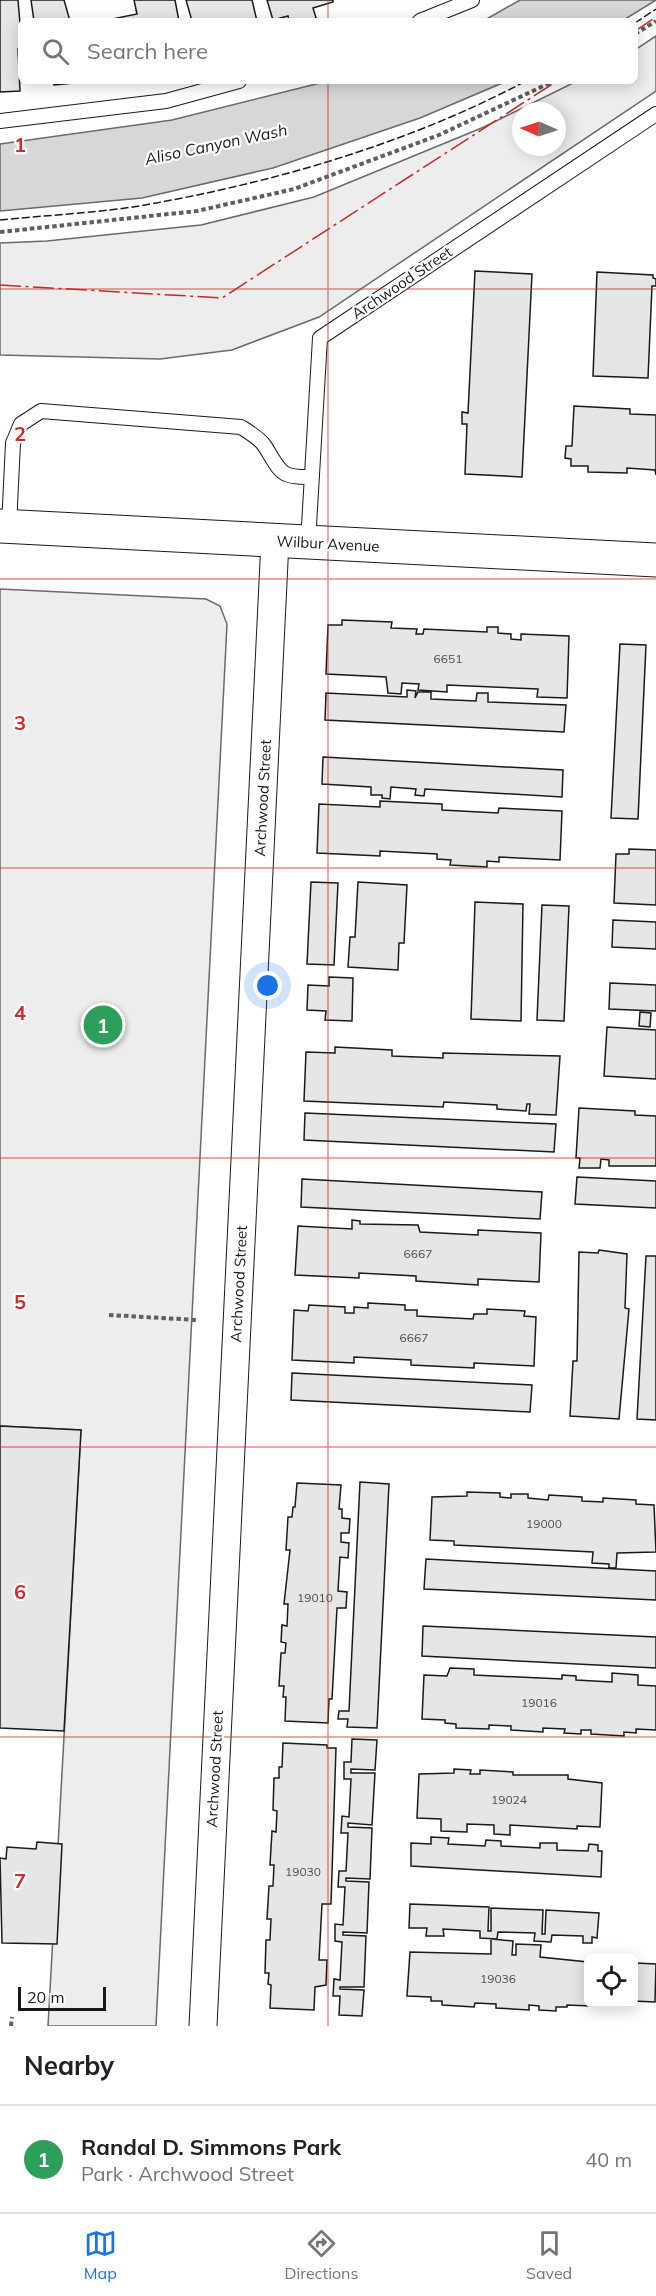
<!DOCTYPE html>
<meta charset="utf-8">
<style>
body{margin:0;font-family:Mulish,sans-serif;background:#f6f6f6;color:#202124}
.controls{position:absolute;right:18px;bottom:18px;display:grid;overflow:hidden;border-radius:9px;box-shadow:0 3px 15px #0003}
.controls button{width:54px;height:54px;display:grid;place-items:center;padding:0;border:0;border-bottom:2px solid #e0e0e0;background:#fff;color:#202124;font:30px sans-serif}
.compass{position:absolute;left:512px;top:102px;width:54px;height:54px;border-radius:50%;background:#fff;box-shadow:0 3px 15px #0003;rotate:273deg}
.scale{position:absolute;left:18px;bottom:15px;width:88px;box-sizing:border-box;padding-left:6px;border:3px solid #1a1a1a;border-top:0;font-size:16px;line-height:21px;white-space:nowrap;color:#1a1a1a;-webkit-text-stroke:4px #fff;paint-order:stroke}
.you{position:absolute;left:268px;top:986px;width:21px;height:21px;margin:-15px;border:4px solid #fff;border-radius:50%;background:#1a73e8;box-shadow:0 0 0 9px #1a73e833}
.badge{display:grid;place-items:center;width:39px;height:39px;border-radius:50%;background:#1a73e8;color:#fff;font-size:20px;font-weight:700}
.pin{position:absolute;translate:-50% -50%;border:3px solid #fff;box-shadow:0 2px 6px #0006}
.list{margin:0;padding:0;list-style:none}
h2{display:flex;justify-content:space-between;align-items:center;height:78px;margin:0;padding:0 24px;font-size:26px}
h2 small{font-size:20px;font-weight:400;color:#757577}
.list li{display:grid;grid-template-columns:39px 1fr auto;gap:18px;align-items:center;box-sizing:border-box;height:108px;padding:0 24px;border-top:2px solid #e0e0e0}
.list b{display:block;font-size:22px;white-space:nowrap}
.list p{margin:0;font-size:20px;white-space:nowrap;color:#757577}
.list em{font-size:20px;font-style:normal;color:#757577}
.icon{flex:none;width:33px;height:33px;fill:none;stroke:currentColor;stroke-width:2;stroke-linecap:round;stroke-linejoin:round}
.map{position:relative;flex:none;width:656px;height:2026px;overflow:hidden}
.search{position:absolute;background:#fff;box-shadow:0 3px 15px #0003;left:18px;right:18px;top:18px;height:66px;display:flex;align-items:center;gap:15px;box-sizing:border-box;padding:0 21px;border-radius:9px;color:#757577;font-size:22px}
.sheet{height:186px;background:#fff}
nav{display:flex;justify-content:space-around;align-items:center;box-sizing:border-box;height:84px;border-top:2px solid #e0e0e0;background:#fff;font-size:16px;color:#757577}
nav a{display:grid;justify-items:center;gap:3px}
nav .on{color:#1a73e8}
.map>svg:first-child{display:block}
.built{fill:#ededed;stroke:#6a6a6a;stroke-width:1.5;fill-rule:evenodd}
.water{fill:#d7d7d7;stroke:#6a6a6a;stroke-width:1.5}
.building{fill:#e6e6e6;stroke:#1a1a1a;stroke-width:1.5}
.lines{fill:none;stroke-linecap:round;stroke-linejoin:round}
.service-casing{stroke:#1a1a1a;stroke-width:16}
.minor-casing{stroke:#1a1a1a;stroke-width:29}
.secondary-casing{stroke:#1a1a1a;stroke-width:35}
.path{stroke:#5f5f5f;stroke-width:4;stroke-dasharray:4.5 3;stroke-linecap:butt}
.service{stroke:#fff;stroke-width:14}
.minor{stroke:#fff;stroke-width:27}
.secondary{stroke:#fff;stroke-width:33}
.fence{stroke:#1a1a1a;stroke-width:1.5;stroke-dasharray:8 3;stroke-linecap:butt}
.power{stroke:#c62828;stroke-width:1.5;stroke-dasharray:21 4.5 3 4.5;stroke-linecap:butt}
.grid{fill:none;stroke:#d62828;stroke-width:1.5;stroke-opacity:0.55}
.labels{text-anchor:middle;stroke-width:4.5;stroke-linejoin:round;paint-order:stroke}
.number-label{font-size:12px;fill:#4d4d4d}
.street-label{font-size:15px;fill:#1a1a1a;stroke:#fff}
.water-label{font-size:16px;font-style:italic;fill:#1a1a1a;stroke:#fff}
.grid-label{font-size:20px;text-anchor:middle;font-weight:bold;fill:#d62828;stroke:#fff;stroke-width:4.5;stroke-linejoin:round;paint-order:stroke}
</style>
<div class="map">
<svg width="656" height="2026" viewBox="0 0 656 2026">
<rect width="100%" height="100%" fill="#fff"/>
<path class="built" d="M656,36V91L319,317L232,350L160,359L0,355V243L47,241L201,225L314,197L484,127L577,81H635V50ZM521,111H557V147H521Z
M0,589L206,599L220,606L227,624L156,2026H48L81,1430L0,1426Z"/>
<path class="water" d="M520,0H656L622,21H483Z
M328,81H507L420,118L273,168L142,198L0,211V144L172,120Z"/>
<path class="building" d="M0,0H18L21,35V49H18L20,91L0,92Z
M31,0H64L70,21H34Z
M134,0H175L179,21H112V19L137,14Z
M186,0H252L257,21H192Z
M267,0H333V2L313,8L317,21H289L288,16L273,20Z
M53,81H85V82L54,85Z
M475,271L532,274L522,477L465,474L467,424H462V412L468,413Z
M597,272L653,275V278L656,279V286H652L648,378L593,376Z
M574,406L630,409V414L656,415V475L655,470L627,468V473L588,472V466H571V459L565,458L566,446H572Z
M342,620L392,622L391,628L417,629L416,634H423L424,629L487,632V627H498V633L511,634V639L521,640V634L569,636L567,698L537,697L538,689L447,685V692L418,690L419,684L402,683L401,694L388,693L386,677L326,674L328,625H342Z
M620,644L646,645L638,819L611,818Z
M407,690L416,691L415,698L418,692H431V699L476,701L477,693H488V702L566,705L564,732L325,720L326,693L407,697Z
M323,757L563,770L562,797L425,789L424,796L415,795L416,789L391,787L390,799L382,798V795H371V787L322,784Z
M380,801L442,804V810L498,813L499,808L562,811L560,860L499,857V862L487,861V867L450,865L451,860L437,859V854L380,851V856L317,853L319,804L380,807Z
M629,849L656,850V905L614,903L616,854H629Z
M311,882L338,883L334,965L307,964Z
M358,882L407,885L404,943H399L398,970L348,967L350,937H355Z
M475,902L523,904L521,1021L471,1019Z
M542,905L569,906L564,1021L537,1020Z
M613,920L656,922V949L612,947Z
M329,977L353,978L352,1021L325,1020L326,1011L307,1010L308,985L329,986Z
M610,983L656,985V1011L609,1009Z
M640,1012L651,1013L650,1027L639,1026Z
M607,1027L656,1030V1079L604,1076Z
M335,1047L392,1050V1056L443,1058V1053L560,1056L556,1115L529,1114L530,1104H527L526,1111L497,1109V1105L444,1102L443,1107L304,1101L306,1052L335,1053Z
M579,1108L635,1111V1115L656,1116V1166H609V1160L601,1159L600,1168H579L580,1158H576Z
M305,1113L556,1124L554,1152L304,1140Z
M577,1177L656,1181V1208L575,1204Z
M302,1179L542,1192L540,1219L301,1207Z
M352,1220L360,1221V1224L418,1225L420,1232L478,1235V1230L541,1233L539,1282L478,1279V1285L416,1281V1276L359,1273V1278L295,1275L298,1226L352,1229Z
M599,1250L627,1254L625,1308L629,1309L619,1419L570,1416L573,1361H577L579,1252L598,1253Z
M646,1256H656V1420L637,1419Z
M368,1303L405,1305V1310H417V1316L473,1319L474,1314H487V1309L525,1311L524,1316L536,1317L534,1366L474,1363V1368L411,1365V1360L354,1357V1363L292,1360L294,1310L308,1311L309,1305L345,1307V1313H354V1307L368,1308Z
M292,1373L532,1385L530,1412L291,1400Z
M0,1426L81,1430L64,1731L0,1728Z
M360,1482L389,1484L377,1728L347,1727L348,1719H338L339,1711H349Z
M297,1483L341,1485L339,1509H342V1518L350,1519L349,1533H341V1542L349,1543L348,1558L340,1557L338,1591L347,1592L346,1608H337L332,1699H329L328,1723L285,1721L286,1697H283L284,1686H279L281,1653H285L286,1643L281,1642L282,1625L287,1626L288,1604H284L290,1550H286L288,1517H292L293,1507H295Z
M467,1492L500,1493V1497L511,1498V1494H528V1498L548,1500L549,1495L582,1497V1501L603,1502V1498L636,1500V1504L654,1505L656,1552L617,1553L616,1568H609V1564L592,1563L593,1552L454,1545V1541L430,1540L432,1497L467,1496Z
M426,1559L656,1571V1600L424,1589Z
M423,1626L656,1637V1668L422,1656Z
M450,1668L474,1669V1675L562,1679V1675L576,1676V1680L612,1682V1673L638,1675V1685L656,1686V1730L636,1729V1733L624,1732V1736L591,1734V1730H581V1734L564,1733L565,1729L543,1728V1732L511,1730V1726L489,1725V1729L456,1728V1724L445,1723V1720L422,1719L424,1675L447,1676Z
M352,1739L377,1740L375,1770L351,1769V1773H375L372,1825L348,1823V1827L372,1828L370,1879L346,1878V1881L369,1882L367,1933L343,1932V1935L366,1936L364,1987H340V1989L364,1990L362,2016L339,2015L340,1996H333L334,1979L340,1980L342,1942L335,1941V1924L343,1925L345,1887H338L339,1871H346L348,1833H341L342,1816L349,1817L351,1779H344V1762H351Z
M283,1743L327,1745V1748H336L331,1904H322L319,1960H327L326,1985L315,1987L314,2010L270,2008L271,1985L268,1984L269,1973H265L266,1940H270L271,1919H267L269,1886H273L274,1865H270L272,1831L276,1832L277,1811L273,1810L274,1778H279V1767H282Z
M454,1769L471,1770L470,1774H480V1770L513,1772V1775H568V1779L602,1783L600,1827L577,1826V1829L510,1825V1835L494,1834V1825L467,1824V1832L441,1831V1819L417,1818L419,1774L454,1773Z
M431,1837L449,1838L448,1844L485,1846L486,1840L501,1841V1846L540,1848V1843H557V1850L588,1851L589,1844L598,1845V1851H602L601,1877L411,1866V1843L431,1844Z
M37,1842L62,1844L57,1944L2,1943L0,1858L6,1859L7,1847L36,1849Z
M410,1904L489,1907L488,1931H491V1908L543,1910L542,1934H545L546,1910L599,1913L597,1938L592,1937V1943H583V1936L552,1935L551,1942L534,1941L535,1933L498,1932L497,1939L480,1938V1931L443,1929L444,1936H426L427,1928H409Z
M491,1939L513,1941L512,1955H516V1944L541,1945L540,1957L588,1962L591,2006L567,2005V2007H556V2011L539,2010V2006L529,2005V2010L496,2008V2004L475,2003L474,2007L442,2005V2001H431V1997L407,1996L410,1952L491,1954Z
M636,1963L656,1964L655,2002L634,2001Z"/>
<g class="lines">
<g class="service-casing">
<path id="service" d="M420,21L472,0
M0,121L166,101L239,81
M9,526L13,443L21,424L41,411L241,427C249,432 259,438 264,445C281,471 278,478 312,477
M308,543L320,338L656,114"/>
</g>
<g class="minor-casing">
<path id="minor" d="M203,2026L275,541"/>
</g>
<g class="secondary-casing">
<path id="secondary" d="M0,526L656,560"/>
</g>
<path class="path" d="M635,34L656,21
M0,232L197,211L294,189L439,135L554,81
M109,1315L197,1320
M11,2026L12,2017"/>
<use href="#service" class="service"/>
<use href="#minor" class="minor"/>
<use href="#secondary" class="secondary"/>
<path class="fence" d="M635,23L656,9
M0,220C48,215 98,213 145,205C276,182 409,143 526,81"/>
<path class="power" d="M635,31L656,17
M0,285L222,298L557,81"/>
</g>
<path class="grid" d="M328,0V21M328,81V2026M0,289H656M0,579H656M0,868H656M0,1158H656M0,1447H656M0,1737H656"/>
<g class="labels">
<g class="number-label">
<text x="448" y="663">6651</text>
<text x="418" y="1258">6667</text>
<text x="414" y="1342">6667</text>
<text x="544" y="1528">19000</text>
<text x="315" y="1602">19010</text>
<text x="539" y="1707">19016</text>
<text x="509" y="1804">19024</text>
<text x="303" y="1876">19030</text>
<text x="498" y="1983">19036</text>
</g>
<g class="street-label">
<text transform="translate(402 283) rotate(-34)" y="5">Archwood Street</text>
<text transform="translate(328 544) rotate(3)" y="5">Wilbur Avenue</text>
<text transform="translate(263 798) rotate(-87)" y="5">Archwood Street</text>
<text transform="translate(239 1284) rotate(-87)" y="5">Archwood Street</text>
<text transform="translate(215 1769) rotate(-87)" y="5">Archwood Street</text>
</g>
<g class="water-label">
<text transform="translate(216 144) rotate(-12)" y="6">Aliso Canyon Wash</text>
</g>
</g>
<g class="grid-label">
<text x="20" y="152">1</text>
<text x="20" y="441">2</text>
<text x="20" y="730">3</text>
<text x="20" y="1020">4</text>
<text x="20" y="1309">5</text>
<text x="20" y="1599">6</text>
<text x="20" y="1888">7</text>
</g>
</svg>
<div class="controls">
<button><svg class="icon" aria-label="locate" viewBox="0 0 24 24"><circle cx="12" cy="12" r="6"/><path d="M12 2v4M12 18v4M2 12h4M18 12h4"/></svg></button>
</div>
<svg class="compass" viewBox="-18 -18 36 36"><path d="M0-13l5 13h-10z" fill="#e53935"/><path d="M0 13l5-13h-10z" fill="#757577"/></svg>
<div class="scale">20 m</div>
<div class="you"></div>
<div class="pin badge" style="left:103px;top:1025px;background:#2e9e5b">1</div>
<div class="search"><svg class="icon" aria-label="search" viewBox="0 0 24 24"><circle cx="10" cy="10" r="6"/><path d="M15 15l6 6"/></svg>Search here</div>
</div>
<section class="sheet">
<h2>Nearby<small></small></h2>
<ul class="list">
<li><span class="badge" style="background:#2e9e5b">1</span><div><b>Randal D. Simmons Park</b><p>Park · Archwood Street</p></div><em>40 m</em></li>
</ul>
</section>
<nav>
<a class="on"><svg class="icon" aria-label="map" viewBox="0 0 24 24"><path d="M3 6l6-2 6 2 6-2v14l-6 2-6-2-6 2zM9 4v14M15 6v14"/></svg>Map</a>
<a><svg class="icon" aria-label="directions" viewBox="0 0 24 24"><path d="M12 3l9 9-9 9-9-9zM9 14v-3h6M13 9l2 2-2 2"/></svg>Directions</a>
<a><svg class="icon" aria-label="saved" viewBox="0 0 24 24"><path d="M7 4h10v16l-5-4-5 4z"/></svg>Saved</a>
</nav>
